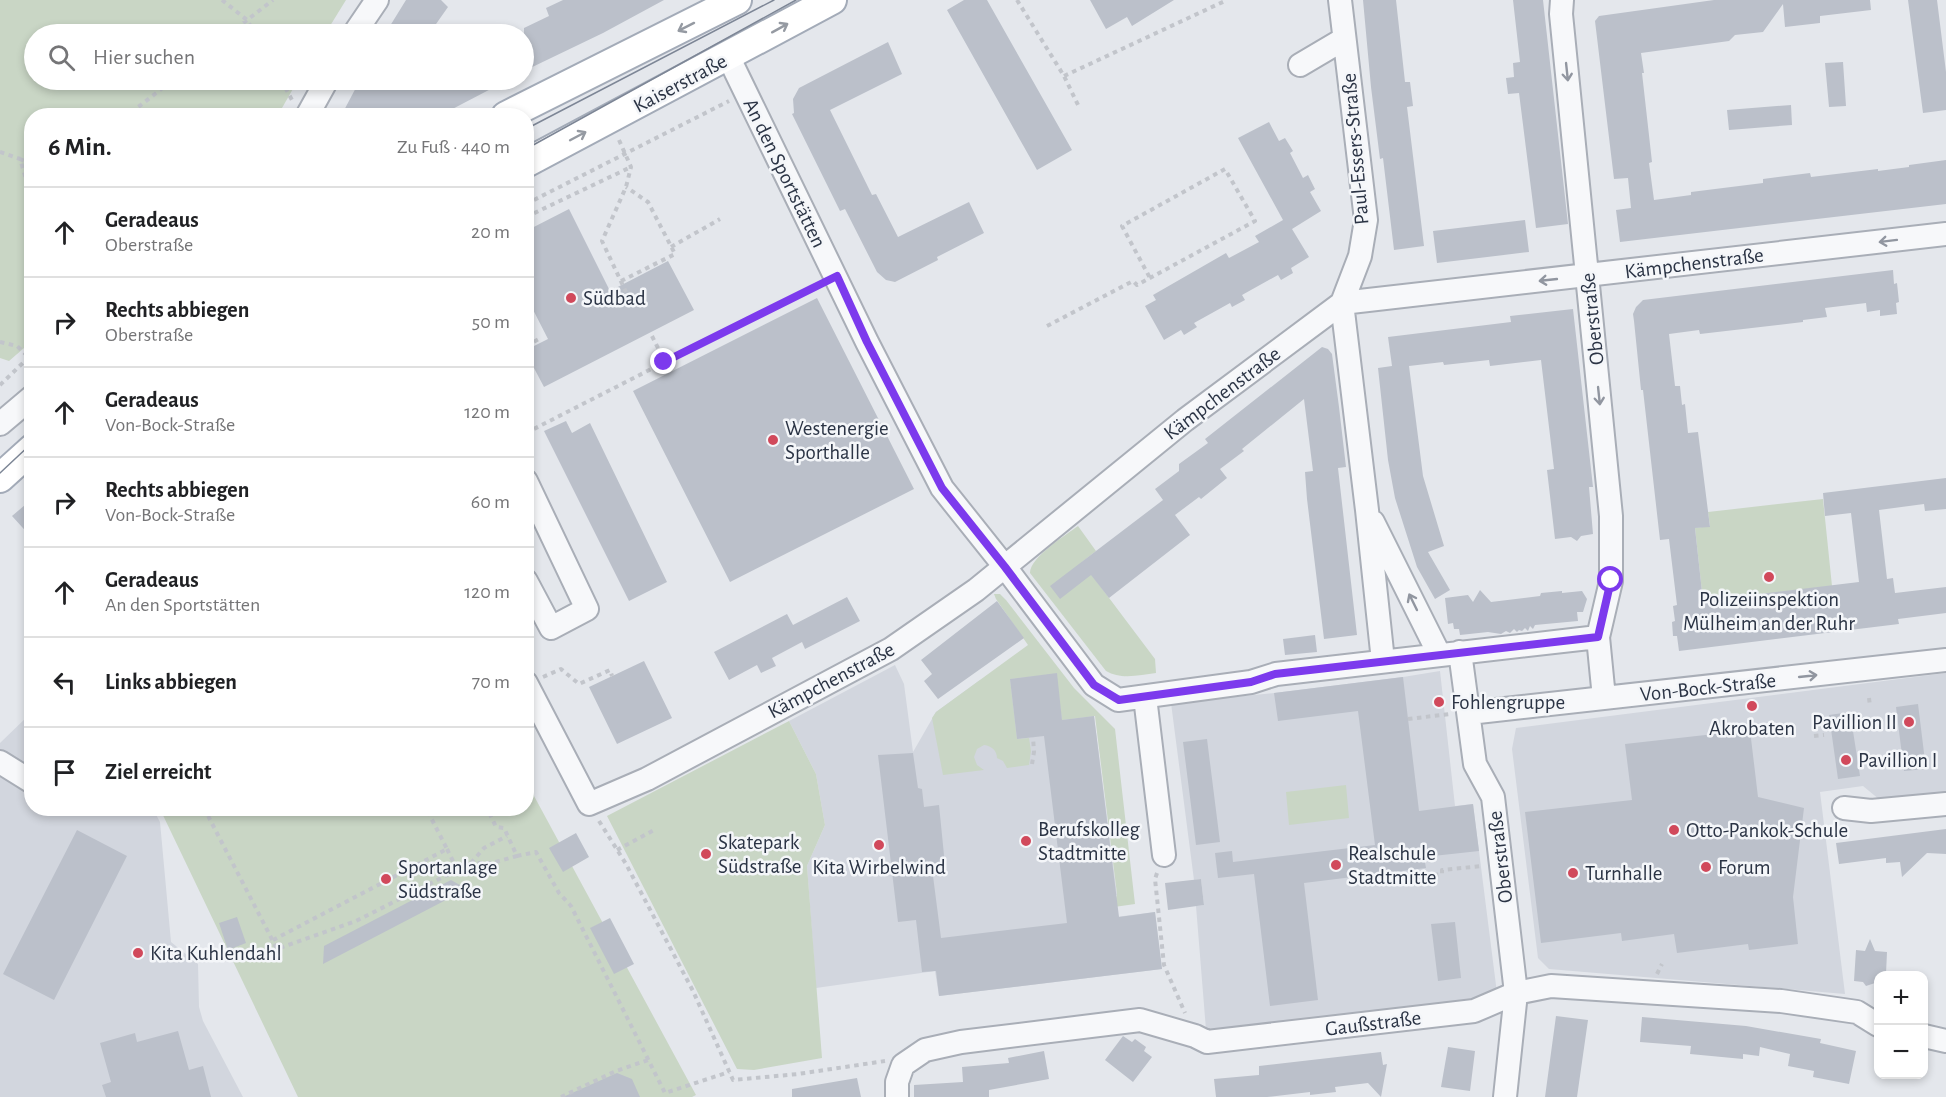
<!DOCTYPE html>
<html lang="de">
<meta charset="utf-8">
<style>
body{margin:0;font-family:"Alegreya Sans",sans-serif;background:#f6f6f6;color:#202124}
.controls{position:absolute;right:18px;bottom:18px;display:grid;overflow:hidden;border-radius:12px;box-shadow:0 3px 9px #0003}
.controls button{width:54px;height:54px;display:grid;place-items:center;padding:0;border:0;border-bottom:2px solid #e0e0e0;background:#fff;color:#202124;font:30px sans-serif}
.stop{position:absolute;width:18px;height:18px;margin:-14px;border:4px solid #7c3aed;border-radius:50%;background:#fff}
.stop.end{background:#7c3aed;border-color:#fff;box-shadow:0 2px 6px #0008}
.list{margin:0;padding:0;list-style:none}
h2{display:flex;justify-content:space-between;align-items:center;height:78px;margin:0;padding:0 24px;font-size:26px}
h2 small{font-size:20px;font-weight:400;color:#757577}
.list li{display:grid;grid-template-columns:39px 1fr auto;gap:18px;align-items:center;box-sizing:border-box;height:90px;padding:0 24px;border-top:2px solid #e0e0e0}
.list b{display:block;font-size:22px;white-space:nowrap}
.list p{margin:0;font-size:20px;white-space:nowrap;color:#757577}
.list em{font-size:20px;font-style:normal;color:#757577}
.icon{flex:none;width:33px;height:33px;fill:none;stroke:currentColor;stroke-width:2;stroke-linecap:round;stroke-linejoin:round}
.map{position:relative;flex:none;width:1946px;height:1097px;overflow:hidden}
.search{position:absolute;background:#fff;box-shadow:0 3px 9px #0003;left:24px;top:24px;width:510px;height:66px;display:flex;align-items:center;gap:15px;box-sizing:border-box;padding:0 21px;border-radius:33px;color:#757577;font-size:22px}
.panel{position:absolute;background:#fff;box-shadow:0 3px 9px #0003;left:24px;top:108px;width:510px;height:708px;border-radius:24px}
.map>svg:first-child{display:block}
.built{fill:#d2d6de}
.green{fill:#c9d6c5}
.building{fill:#bbc0ca}
.lines{fill:none;stroke-linecap:round;stroke-linejoin:round}
.minor-casing{stroke:#a9aeb7;stroke-width:26}
.major-casing{stroke:#a3abb8;stroke-width:32}
.path{stroke:#c2c5cb;stroke-width:4;stroke-dasharray:4.5 4.5;stroke-linecap:butt}
.minor{stroke:#f7f8fa;stroke-width:22}
.major{stroke:#fff;stroke-width:28}
.tram{stroke:#7d8696;stroke-width:1.5}
.oneway{stroke:#959aa2}
.oneway2{stroke:#9196a0}
.route{stroke:#7c3aed;stroke-width:8}
.poi-dot{fill:#d1495b;stroke:#f4f6f9;stroke-width:2}
.labels{text-anchor:middle;stroke-width:5;stroke-linejoin:round;paint-order:stroke}
.street-label{font-size:21px;fill:#2b3445;stroke:#f4f6f9}
.poi-label{font-size:21px;fill:#2b3445;stroke:#f4f6f9;text-anchor:start}
</style>
<div class="map">
<svg width="1946" height="1097" viewBox="0 0 1946 1097">
<rect width="100%" height="100%" fill="#e4e7ec"/>
<path class="built" d="M895,665L904,684L913,752L936,712L980,680L1057,673L1094,716L1117,895H1113L1116,917L1155,912L1162,969L939,996L935,971L816,988L807,866L825,825L816,774L789,721Z
M1440,671L1455,806L1473,804L1498,1001L1207,1042L1196,906L1204,905L1201,879L1194,880L1171,703L1274,693L1403,677Z
M1946,673V792L1880,800L1863,786L1820,792L1845,994L1549,969L1538,958L1512,749L1516,728Z
M31,713L32,808L153,809L160,822L171,942L198,964L199,1007L203,1021L243,1097H0V743Z"/>
<path class="green" d="M0,0H346L325,34H34V80H298L278,115L32,116L31,342L9,361L0,358Z
M1823,499L1832,586L1703,601L1695,528L1710,526L1708,512Z
M1078,526L1096,551L1082,562L1155,659L1156,673C1140,675 1121,680 1106,671L1030,573C1030,557 1066,535 1078,526Z
M994,594H1000L1006,600L1074,688L1115,729L1135,904L1114,907L1117,894L1095,716L1062,720L1056,674L1010,679L1017,739L1029,738L1031,751L1029,765L1007,768L1003,761L997,758C997,751 992,746 984,745L977,749L974,757L977,765L984,770L943,775L932,718L936,712L1028,645L996,599Z
M789,721L816,774L825,825L807,866L822,1058L754,1070L737,1069L607,816Z
M527,783L696,1095L692,1097H298L160,809L526,808Z
M1346,785L1349,818L1289,825L1286,792Z"/>
<path class="building" d="M406,0H441L448,7L429,34H385Z
M563,0H664L603,33L524,71V28L549,16L546,8Z
M964,0H987L1072,150L1037,170L947,10Z
M1090,0H1174L1132,26L1127,17L1106,29Z
M1363,0H1396L1405,82H1410L1413,106L1407,107L1424,246L1394,250L1383,158L1380,159L1371,87Z
M1513,0H1543L1568,224L1536,228L1519,93L1508,94L1506,78L1514,77L1513,63L1520,62Z
M1714,0H1870L1871,10L1820,16V23L1785,27L1783,4L1763,32L1735,35L1729,41L1641,53L1644,73H1642L1652,162L1649,163L1654,200L1691,195V192L1763,183V179L1810,173L1811,177L1878,169V171L1909,167V165L1946,160V204L1620,242L1616,210L1631,208L1628,178L1614,179L1595,21L1599,16Z
M1908,0H1937L1946,72V110L1923,113Z
M888,42L902,74L830,110L872,195L876,194L898,237L969,202L984,233L937,257L938,260L895,282L886,280L877,272L845,209L840,211L792,114L794,113L793,99L799,88Z
M1843,62L1846,106L1829,107L1825,63Z
M360,80H508L439,116H341Z
M1791,105L1792,125L1729,130L1727,110Z
M1269,122L1279,141L1285,138L1293,151L1290,153L1303,178L1308,175L1315,189L1310,192L1321,211L1292,229L1309,257L1291,268L1293,273L1281,280L1278,275L1242,295L1245,300L1232,307L1230,303L1194,323L1197,327L1184,335L1181,330L1164,340L1145,306L1156,300L1153,295L1226,253L1229,258L1259,242L1255,236L1283,220L1238,138Z
M569,209L610,291L668,261L694,310L544,387L526,353V350L548,339L526,296V231Z
M1525,220L1529,252L1437,263L1433,231Z
M1893,270L1894,284L1897,283L1899,302L1896,303L1897,314L1880,316V310L1867,312L1866,303L1825,308L1827,317L1803,320V322L1700,334L1699,330L1669,334L1675,386H1680L1682,405L1685,404L1688,433L1698,432L1710,527L1695,528L1703,601L1859,582L1851,513L1825,516L1823,493L1946,478V509L1925,511L1924,504L1879,510L1887,579L1893,578L1895,593L1946,587V613L1898,619L1899,624L1679,651L1677,636H1673L1672,622L1675,621L1673,606L1677,605L1669,539L1660,540L1643,390H1641L1634,321L1633,314L1636,307L1643,300Z
M817,298L914,489L730,582L633,391Z
M1573,309L1593,487H1589L1593,534L1581,536L1577,541L1571,537L1555,539L1547,470L1554,469L1541,360L1490,366L1489,360L1444,365L1443,362L1409,366L1423,476L1444,546L1428,552L1450,590L1435,599L1417,567L1395,498L1388,460L1378,368L1392,366L1388,337L1511,322L1510,316Z
M1322,347L1328,349L1332,354L1339,407L1346,467L1338,468L1357,635L1324,639L1307,499L1305,472L1313,471L1304,399L1242,449L1244,451L1220,469L1227,478L1201,499L1199,497L1175,515L1190,535L1109,598L1091,575L1060,599L1050,586L1163,500L1155,489L1179,471V464L1208,443L1205,439Z
M566,421L572,433L590,423L667,582L629,601L544,431Z
M32,499V538L12,516Z
M1480,590L1491,602L1540,596L1541,593L1562,591V593L1582,591L1587,599L1583,612H1577L1578,621L1535,625L1533,629L1530,626L1528,631L1525,628L1522,631L1519,630L1517,632L1514,629L1510,633L1506,631L1501,634L1488,632L1460,635L1459,629H1454L1453,623L1448,624L1445,598L1468,595L1473,602Z
M847,597L860,621L805,649L802,642L772,658L776,666L761,673L757,665L729,680L714,652L787,614L793,625Z
M997,601L1024,638L938,699L924,681L932,674L921,660Z
M1315,635L1317,652L1285,655L1283,639Z
M644,661L672,718L617,744L589,687Z
M1057,673L1062,720L1094,716L1119,917L1155,912L1162,969L939,996L936,971L922,972L916,920L898,922L878,755L913,753L918,788L922,789L924,807L939,805L946,875L933,876L941,938L1067,923L1044,736L1017,739L1010,679Z
M1403,677L1419,811L1473,804L1479,851L1424,857L1426,868L1304,883L1318,1000L1270,1006L1254,874L1218,878L1215,853L1232,851L1233,862L1375,845L1358,711L1278,721L1274,693Z
M1918,704L1926,769L1904,771L1896,707Z
M1850,712L1860,776L1838,779L1829,715Z
M1750,730L1758,797L1804,808L1793,897L1798,944L1749,950L1748,944L1677,953L1674,934L1622,941L1621,933L1541,943L1525,812L1632,800L1625,744Z
M1207,739L1220,842L1196,845L1183,742Z
M1946,829V854L1927,853L1902,877L1900,862L1886,863V858L1839,864L1836,843Z
M77,830L127,856L54,1000L3,974Z
M576,833L589,857L563,872L549,848Z
M1201,879L1204,905L1168,910L1165,883Z
M451,880L467,889L323,964L324,946Z
M237,917L246,943L228,950L219,923Z
M610,918L634,964L614,974L590,928Z
M1455,922L1461,978L1438,981L1431,924Z
M1870,939L1875,951L1887,952L1886,974L1885,975H1878V982L1866,986L1863,982L1854,981L1856,950L1865,951Z
M1556,1016L1588,1020L1577,1097H1545Z
M1642,1017L1746,1026L1821,1039L1820,1043L1856,1051L1849,1084L1813,1077L1814,1071L1788,1066L1790,1054L1760,1047L1759,1056L1743,1054V1059L1690,1054L1691,1046L1640,1042Z
M178,1031L189,1070L203,1066L211,1097H106L102,1085L111,1082L100,1043L135,1033L137,1042Z
M1123,1036L1132,1042L1135,1039L1146,1047L1144,1051L1152,1057L1133,1082L1105,1060Z
M1448,1047L1475,1051L1470,1091L1441,1087Z
M1044,1051L1049,1079L989,1090V1097H914V1085L963,1082L962,1067L1009,1063L1008,1058Z
M1381,1052L1383,1065L1387,1064L1381,1097L1368,1083L1335,1087L1336,1092L1310,1095V1092L1267,1097H1216L1214,1079L1259,1075V1066Z
M617,1073L632,1079L640,1097H563Z
M857,1078L861,1097H792V1089Z"/>
<g class="lines">
<g class="minor-casing">
<path id="minor" d="M1340,0L1366,220L1360,256L1342,303L1367,510L1383,661
M1562,0L1561,14L1611,516V581L1598,637L1604,698
M354,34L377,0
M728,56L867,342L942,488L1005,567L1094,685L1118,700L1251,682L1276,674L1598,637
M1300,65L1344,39
M307,116L327,80
M0,424L32,397
M526,481L587,609L551,628L526,581
M1373,522L1439,654
M1460,652L1475,764L1493,797L1516,993L1505,1097
M526,683L589,804L647,779L891,649L976,590L1185,420L1342,303L1946,234
M1145,697L1164,855
M1469,713L1946,660
M0,762L32,782
M1844,808L1871,811L1946,804
M1924,1036L1946,1041
M897,1097V1082L903,1065L925,1050L961,1042L1140,1020L1195,1036L1207,1042L1474,1011L1516,993L1551,986L1781,1001L1857,1012L1878,1025"/>
</g>
<g class="major-casing">
<path id="major" d="M506,116L737,0
M526,163L832,0
M0,478L32,449"/>
</g>
<path class="path" d="M222,0L247,20L255,34
M1017,0L1064,76L1079,107
M229,34L273,0
M1064,76L1227,0
M281,80L292,100
M123,116L133,111L173,80
M619,140L631,167L626,187L602,241L626,292
M0,152L20,159L32,155
M32,164L20,159L32,199
M526,204L729,101
M526,217L631,167
M671,247L720,219
M621,281L675,254L648,202L626,187
M1047,326L1133,281L1137,285L1150,278L1255,221L1225,169L1122,226L1150,278
M652,336L665,362L820,285
M0,342L17,346L32,360
M526,346L539,339
M0,385L28,358
M526,433L665,362
M543,677L561,669L579,684L610,670L612,676
M1869,698L1870,706
M1408,719L1450,714
M1814,736L1824,735
M1032,764L1034,752L1033,737
M204,808L277,949L356,921L471,863H492L517,856L504,828L496,827L487,808
M599,821L626,864L693,991L733,1080L798,1074L885,1061
M447,849L457,869
M617,850L656,829
M517,856L536,852L559,893L571,906L665,1093L729,1072
M471,863L484,848L507,836
M1157,873L1155,879L1164,965L1185,1013
M1416,877L1442,874V870L1482,866
M273,940L447,849L426,808
M1657,974L1662,964
M561,1097L616,1071L648,1060"/>
<use href="#minor" class="minor"/>
<use href="#major" class="major"/>
<path class="tram" d="M526,129L774,0
M526,149L796,0
M0,473L32,443"/>
</g>
<defs><path id="oneway-shaft" d="M-6 0H5M1.5-3L5.5 0L1.5 3" fill="none" stroke-width="1.6" stroke-linecap="round" stroke-linejoin="round" transform="scale(1.5)"/></defs>
<g class="oneway">
<use href="#oneway-shaft" transform="translate(686 27) rotate(153)"/>
<use href="#oneway-shaft" transform="translate(780 28) rotate(-29)"/>
<use href="#oneway-shaft" transform="translate(578 136) rotate(-28)"/>
</g>
<g class="oneway2">
<use href="#oneway-shaft" transform="translate(1567 72) rotate(84)"/>
<use href="#oneway-shaft" transform="translate(1888 241) rotate(173)"/>
<use href="#oneway-shaft" transform="translate(1548 280) rotate(174)"/>
<use href="#oneway-shaft" transform="translate(1599 396) rotate(84)"/>
<use href="#oneway-shaft" transform="translate(1413 602) rotate(-116)"/>
<use href="#oneway-shaft" transform="translate(1808 676) rotate(-6)"/>
</g>
<g class="lines">
<path class="route" d="M664,362L837,276L867,342L942,488L1005,567L1094,685L1119,700L1251,682L1275,674L1598,637L1611,580"/>
</g>
<g class="poi-dot">
<circle cx="571" cy="298" r="6"/>
<circle cx="773" cy="440" r="6"/>
<circle cx="1769" cy="577" r="6"/>
<circle cx="1439" cy="702" r="6"/>
<circle cx="1752" cy="706" r="6"/>
<circle cx="1909" cy="722" r="6"/>
<circle cx="1846" cy="760" r="6"/>
<circle cx="1674" cy="830" r="6"/>
<circle cx="1026" cy="841" r="6"/>
<circle cx="879" cy="845" r="6"/>
<circle cx="706" cy="854" r="6"/>
<circle cx="1336" cy="865" r="6"/>
<circle cx="1706" cy="867" r="6"/>
<circle cx="1573" cy="873" r="6"/>
<circle cx="386" cy="879" r="6"/>
<circle cx="138" cy="953" r="6"/>
</g>
<g class="labels">
<g class="street-label">
<text transform="translate(680 83) rotate(-28)" y="7">Kaiserstraße</text>
<text transform="translate(1355 149) rotate(-95)" y="7">Paul-Essers-Straße</text>
<text transform="translate(785 173) rotate(64)" y="7">An den Sportstätten</text>
<text transform="translate(1694 263) rotate(-7)" y="7">Kämpchenstraße</text>
<text transform="translate(1592 319) rotate(-96)" y="7">Oberstraße</text>
<text transform="translate(1222 393) rotate(-37)" y="7">Kämpchenstraße</text>
<text transform="translate(831 680) rotate(-28)" y="7">Kämpchenstraße</text>
<text transform="translate(1708 687) rotate(-6)" y="7">Von-Bock-Straße</text>
<text transform="translate(1500 857) rotate(-97)" y="7">Oberstraße</text>
<text transform="translate(1373 1023) rotate(-7)" y="7">Gaußstraße</text>
</g>
<g class="poi-label">
<text x="583" y="305">Südbad</text>
<text x="785" y="435">Westenergie<tspan x="785" dy="24">Sporthalle</tspan></text>
<text x="1769" y="606" text-anchor="middle">Polizeiinspektion<tspan x="1769" dy="24">Mülheim an der Ruhr</tspan></text>
<text x="1451" y="709">Fohlengruppe</text>
<text x="1897" y="729" text-anchor="end">Pavillion II</text>
<text x="1752" y="735" text-anchor="middle">Akrobaten</text>
<text x="1858" y="767">Pavillion I</text>
<text x="1038" y="836">Berufskolleg<tspan x="1038" dy="24">Stadtmitte</tspan></text>
<text x="1686" y="837">Otto-Pankok-Schule</text>
<text x="718" y="849">Skatepark<tspan x="718" dy="24">Südstraße</tspan></text>
<text x="1348" y="860">Realschule<tspan x="1348" dy="24">Stadtmitte</tspan></text>
<text x="398" y="874">Sportanlage<tspan x="398" dy="24">Südstraße</tspan></text>
<text x="879" y="874" text-anchor="middle">Kita Wirbelwind</text>
<text x="1718" y="874">Forum</text>
<text x="1585" y="880">Turnhalle</text>
<text x="150" y="960">Kita Kuhlendahl</text>
</g>
</g>
</svg>
<div class="controls">
<button>+</button>
<button>−</button>
</div>
<div class="stop" style="left:1611px;top:580px"></div>
<div class="stop end" style="left:664px;top:362px"></div>
<div class="search"><svg class="icon" aria-label="search" viewBox="0 0 24 24"><circle cx="10" cy="10" r="6"/><path d="M15 15l6 6"/></svg>Hier suchen</div>
<section class="panel">
<h2>6 Min.<small>Zu Fuß · 440 m</small></h2>
<ul class="list">
<li><svg class="icon" aria-label="ahead" viewBox="0 0 24 24"><path d="M12 20V5M6 11l6-6 6 6"/></svg><div><b>Geradeaus</b><p>Oberstraße</p></div><em>20 m</em></li>
<li><svg class="icon" aria-label="right" viewBox="0 0 24 24"><path d="M7 20v-9h11M14 6l5 5-5 5"/></svg><div><b>Rechts abbiegen</b><p>Oberstraße</p></div><em>50 m</em></li>
<li><svg class="icon" aria-label="ahead" viewBox="0 0 24 24"><path d="M12 20V5M6 11l6-6 6 6"/></svg><div><b>Geradeaus</b><p>Von-Bock-Straße</p></div><em>120 m</em></li>
<li><svg class="icon" aria-label="right" viewBox="0 0 24 24"><path d="M7 20v-9h11M14 6l5 5-5 5"/></svg><div><b>Rechts abbiegen</b><p>Von-Bock-Straße</p></div><em>60 m</em></li>
<li><svg class="icon" aria-label="ahead" viewBox="0 0 24 24"><path d="M12 20V5M6 11l6-6 6 6"/></svg><div><b>Geradeaus</b><p>An den Sportstätten</p></div><em>120 m</em></li>
<li><svg class="icon" aria-label="left" viewBox="0 0 24 24"><path d="M17 20v-9H6M10 6l-5 5 5 5"/></svg><div><b>Links abbiegen</b></div><em>70 m</em></li>
<li><svg class="icon" aria-label="arrive" viewBox="0 0 24 24"><path d="M6 21V4h12l-3 4 3 4H6"/></svg><div><b>Ziel erreicht</b></div></li>
</ul>
</section>
</div>
